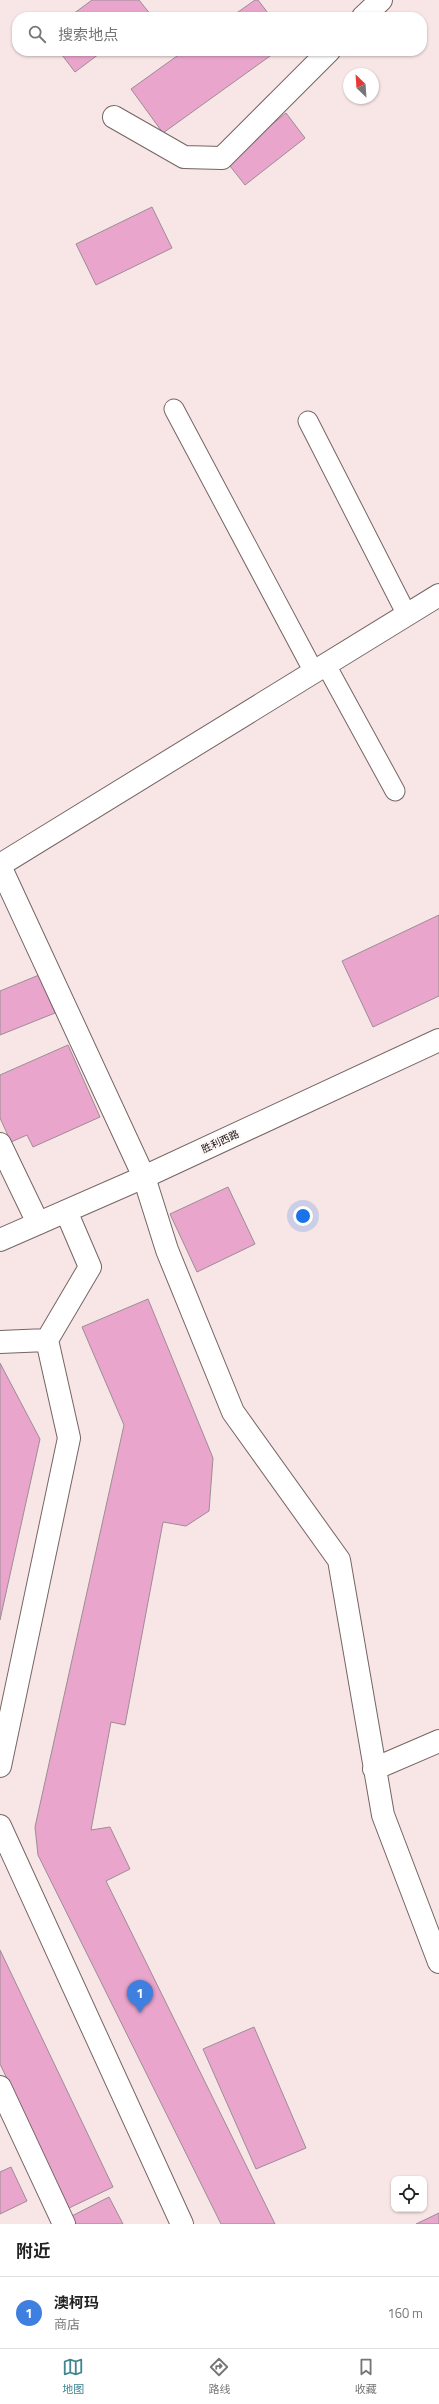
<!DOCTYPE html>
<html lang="zh">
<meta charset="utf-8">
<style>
body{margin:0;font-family:"Titillium Web","Noto Sans SC",sans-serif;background:#f2f2f2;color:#222}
.controls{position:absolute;right:12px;bottom:12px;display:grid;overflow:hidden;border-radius:8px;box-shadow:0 1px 3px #0004}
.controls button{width:36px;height:36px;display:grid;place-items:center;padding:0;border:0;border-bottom:1px solid #e0e0e0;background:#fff;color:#222;font:20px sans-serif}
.compass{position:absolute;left:343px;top:68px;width:36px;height:36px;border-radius:50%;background:#fff;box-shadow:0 1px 3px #0004;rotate:335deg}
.you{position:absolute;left:303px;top:1216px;width:14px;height:14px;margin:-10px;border:3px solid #fff;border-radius:50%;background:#1a73e8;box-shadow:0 0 0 6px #1a73e833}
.badge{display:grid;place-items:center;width:26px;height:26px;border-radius:50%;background:#408691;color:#fff;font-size:13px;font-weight:700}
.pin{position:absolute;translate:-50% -33px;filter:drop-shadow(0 1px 2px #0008)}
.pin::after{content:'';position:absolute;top:21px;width:14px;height:12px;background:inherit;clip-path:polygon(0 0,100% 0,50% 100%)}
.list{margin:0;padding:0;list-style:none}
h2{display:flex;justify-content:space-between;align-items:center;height:52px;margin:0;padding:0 16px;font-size:17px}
h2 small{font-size:13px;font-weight:400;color:#767676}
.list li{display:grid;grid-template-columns:26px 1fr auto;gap:12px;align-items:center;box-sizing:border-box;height:72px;padding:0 16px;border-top:1px solid #e0e0e0}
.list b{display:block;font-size:15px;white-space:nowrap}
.list p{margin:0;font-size:13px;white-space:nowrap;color:#767676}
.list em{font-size:13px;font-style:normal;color:#767676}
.icon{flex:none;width:22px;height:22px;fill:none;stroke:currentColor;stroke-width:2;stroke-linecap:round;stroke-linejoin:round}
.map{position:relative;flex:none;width:439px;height:2224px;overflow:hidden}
.search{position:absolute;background:#fff;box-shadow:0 1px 3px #0004;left:12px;right:12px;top:12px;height:44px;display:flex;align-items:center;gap:10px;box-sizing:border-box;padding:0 14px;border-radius:16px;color:#767676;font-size:15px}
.sheet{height:124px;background:#fff}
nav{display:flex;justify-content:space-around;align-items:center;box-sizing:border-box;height:56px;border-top:1px solid #e0e0e0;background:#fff;font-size:11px;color:#767676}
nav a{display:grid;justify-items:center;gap:2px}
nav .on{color:#408691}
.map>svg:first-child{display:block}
.building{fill:#eaa5cc;stroke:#9c8d95}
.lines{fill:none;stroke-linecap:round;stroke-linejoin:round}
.lane-casing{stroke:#766565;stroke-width:21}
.street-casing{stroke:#766565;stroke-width:24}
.secondary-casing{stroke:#766565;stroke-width:24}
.lane{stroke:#fff;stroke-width:19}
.street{stroke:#fff;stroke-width:22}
.secondary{stroke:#fff;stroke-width:22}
.labels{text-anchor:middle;stroke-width:4;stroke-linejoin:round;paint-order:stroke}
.street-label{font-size:10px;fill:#140e0e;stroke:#fdf6f5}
</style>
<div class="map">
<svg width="439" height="2224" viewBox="0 0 439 2224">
<rect width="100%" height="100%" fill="#f8e5e5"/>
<path class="building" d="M92,0H139L151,15L69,17Z
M255,0H258L271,17H231Z
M59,51H103L75,72Z
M184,51H277L163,133L131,89Z
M286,113L305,138L245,185L226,161Z
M152,207L172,248L96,285L76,244Z
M439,915V996L373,1027L342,961Z
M39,975L55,1013L0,1035V991Z
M68,1045L100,1117L33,1147L27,1135L11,1142L0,1118V1075Z
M228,1187L255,1244L197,1272L170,1214Z
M148,1299L213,1458L209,1511L186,1526L163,1522L125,1725L111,1722L91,1830L110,1827L130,1869L106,1881L275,2224H221L38,1855L35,1827L124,1425L82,1327Z
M0,1363L40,1439L0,1620Z
M0,1950L113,2187L69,2208L0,2064Z
M254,2027L306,2148L256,2169L203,2049Z
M11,2167L27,2201L0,2214V2172Z
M109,2197L123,2224H71L68,2218Z
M439,2213V2224H416Z"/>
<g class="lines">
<g class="lane-casing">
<path id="lane" d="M174,409L314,672
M308,421L407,615
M326,665L395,791"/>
</g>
<g class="street-casing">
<path id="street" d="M363,17L381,0
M114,117L184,157L222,158L329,51
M0,865L439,595
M0,866L144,1177L167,1250L233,1412L339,1560L383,1815L439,1962
M0,1144L38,1223
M374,1769L439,1741
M0,2087L64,2224"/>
</g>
<g class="secondary-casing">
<path id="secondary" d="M0,1240L144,1177L439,1040
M0,1342L47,1340
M0,1766L69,1438L47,1340L90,1267L66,1211
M0,1826L182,2224"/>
</g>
<use href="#lane" class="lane"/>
<use href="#street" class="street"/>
<use href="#secondary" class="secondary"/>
</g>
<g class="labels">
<g class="street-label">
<text transform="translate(220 1141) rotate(-25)" y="4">胜利西路</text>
</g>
</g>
</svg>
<div class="controls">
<button><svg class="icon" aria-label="locate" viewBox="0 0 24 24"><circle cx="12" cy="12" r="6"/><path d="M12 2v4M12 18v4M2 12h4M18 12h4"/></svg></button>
</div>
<svg class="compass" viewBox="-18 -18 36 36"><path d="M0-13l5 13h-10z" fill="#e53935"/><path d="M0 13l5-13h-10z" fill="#767676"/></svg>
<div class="you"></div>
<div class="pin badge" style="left:140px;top:2013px;background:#3f7fe0">1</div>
<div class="search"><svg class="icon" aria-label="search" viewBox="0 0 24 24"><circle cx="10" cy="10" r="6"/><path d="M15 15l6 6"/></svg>搜索地点</div>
</div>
<section class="sheet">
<h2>附近<small></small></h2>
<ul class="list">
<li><span class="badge" style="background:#3f7fe0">1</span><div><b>澳柯玛</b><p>商店</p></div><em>160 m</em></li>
</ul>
</section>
<nav>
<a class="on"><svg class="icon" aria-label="map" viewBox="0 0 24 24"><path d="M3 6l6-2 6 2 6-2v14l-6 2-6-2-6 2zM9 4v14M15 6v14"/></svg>地图</a>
<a><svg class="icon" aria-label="directions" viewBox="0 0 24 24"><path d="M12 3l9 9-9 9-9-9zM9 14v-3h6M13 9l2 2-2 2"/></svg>路线</a>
<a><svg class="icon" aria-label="saved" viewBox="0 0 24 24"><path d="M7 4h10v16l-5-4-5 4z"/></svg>收藏</a>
</nav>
